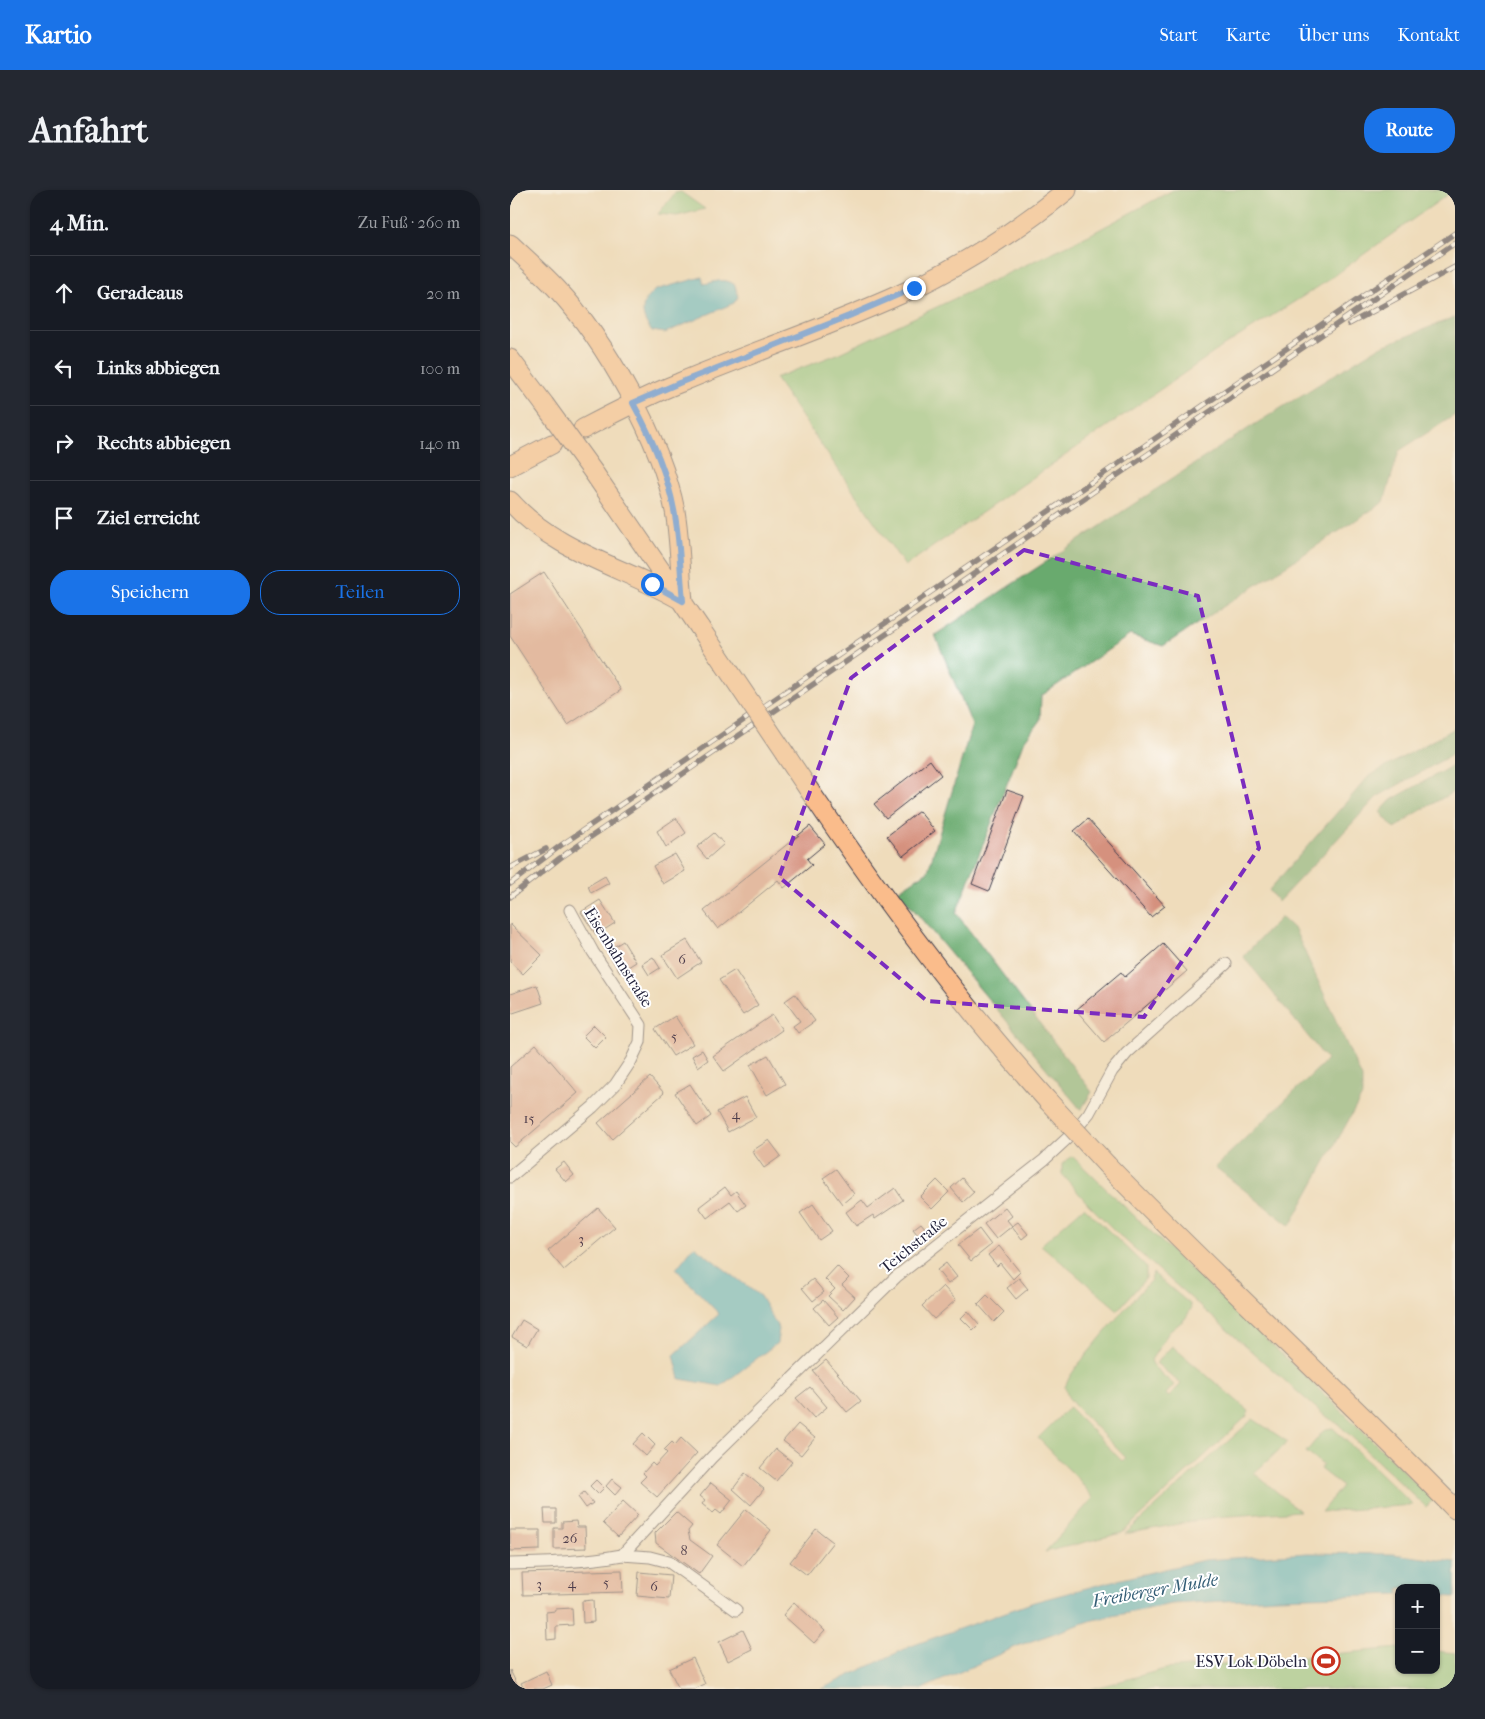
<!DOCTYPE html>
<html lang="de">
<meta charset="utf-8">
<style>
body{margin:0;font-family:"IM FELL French Canon",serif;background:#242831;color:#f1f3f6}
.controls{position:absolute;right:15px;bottom:15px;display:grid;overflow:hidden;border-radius:10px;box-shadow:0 1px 4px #0004}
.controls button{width:45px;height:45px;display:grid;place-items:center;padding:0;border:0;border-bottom:1px solid #363941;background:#171b24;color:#f1f3f6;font:25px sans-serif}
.stop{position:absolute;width:15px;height:15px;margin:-11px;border:4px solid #1a73e8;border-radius:50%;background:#fff}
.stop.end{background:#1a73e8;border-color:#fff;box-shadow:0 1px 5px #0008}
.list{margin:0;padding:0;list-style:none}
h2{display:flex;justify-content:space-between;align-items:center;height:65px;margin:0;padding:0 20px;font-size:21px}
h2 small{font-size:16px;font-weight:400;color:#9ea1a6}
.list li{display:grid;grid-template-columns:32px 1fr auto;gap:15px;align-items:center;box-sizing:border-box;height:75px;padding:0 20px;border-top:1px solid #363941}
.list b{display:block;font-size:19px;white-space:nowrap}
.list em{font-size:16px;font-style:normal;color:#9ea1a6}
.actions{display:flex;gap:10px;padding:15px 20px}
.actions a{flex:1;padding:11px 0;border:1px solid #1a73e8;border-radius:20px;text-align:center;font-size:18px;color:#1a73e8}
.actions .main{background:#1a73e8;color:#fff}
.icon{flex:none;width:28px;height:28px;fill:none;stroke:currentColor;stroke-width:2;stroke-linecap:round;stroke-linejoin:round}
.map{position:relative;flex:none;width:945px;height:1499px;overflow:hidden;border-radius:20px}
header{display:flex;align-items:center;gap:30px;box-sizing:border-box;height:70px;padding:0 25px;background:#1a73e8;color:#fff}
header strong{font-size:24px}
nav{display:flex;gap:28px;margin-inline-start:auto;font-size:18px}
.intro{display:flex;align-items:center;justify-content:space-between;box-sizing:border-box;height:120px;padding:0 30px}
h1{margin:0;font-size:35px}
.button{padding:12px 22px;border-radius:20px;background:#1a73e8;color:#fff;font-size:18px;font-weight:700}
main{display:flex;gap:30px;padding:0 30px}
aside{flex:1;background:#171b24;border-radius:20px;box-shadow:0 1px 4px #0004}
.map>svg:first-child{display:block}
.green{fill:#82c57f;stroke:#52745d}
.forest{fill:#69aa6e;stroke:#466654}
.water{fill:#4db5cb;stroke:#386c83}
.building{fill:#d5917e}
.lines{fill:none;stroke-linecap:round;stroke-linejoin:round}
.street-casing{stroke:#413e4e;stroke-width:13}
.primary-casing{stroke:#413e4e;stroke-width:21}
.street{stroke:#fff;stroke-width:11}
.primary{stroke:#fabc8b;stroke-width:19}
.rail-casing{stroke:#22223b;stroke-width:5.5}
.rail{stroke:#fff;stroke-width:4;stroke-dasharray:11;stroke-linecap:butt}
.primary-bridge-casing{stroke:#413e4e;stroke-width:21;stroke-linecap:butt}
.primary-bridge{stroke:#fabc8b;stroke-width:19}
.route{stroke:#1a73e8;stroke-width:6}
.marked{fill:none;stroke:#7b2cbf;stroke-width:4;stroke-dasharray:10 6;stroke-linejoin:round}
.labels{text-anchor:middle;stroke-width:4;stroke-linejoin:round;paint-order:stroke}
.number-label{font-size:14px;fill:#4f3e4c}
.street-label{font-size:16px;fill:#22223b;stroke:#fff}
.poi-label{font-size:16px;fill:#22223b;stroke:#fff;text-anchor:end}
.water-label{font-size:18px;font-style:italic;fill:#335d75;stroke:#fff}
</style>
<header>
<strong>Kartio</strong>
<nav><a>Start</a><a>Karte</a><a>Über uns</a><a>Kontakt</a></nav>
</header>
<div class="intro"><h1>Anfahrt</h1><a class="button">Route</a></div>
<main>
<aside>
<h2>4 Min.<small>Zu Fuß · 260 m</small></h2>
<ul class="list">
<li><svg class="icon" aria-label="ahead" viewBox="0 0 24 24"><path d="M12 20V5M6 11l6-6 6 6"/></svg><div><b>Geradeaus</b></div><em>20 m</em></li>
<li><svg class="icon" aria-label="left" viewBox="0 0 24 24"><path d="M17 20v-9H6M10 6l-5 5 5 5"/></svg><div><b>Links abbiegen</b></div><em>100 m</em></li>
<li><svg class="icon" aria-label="right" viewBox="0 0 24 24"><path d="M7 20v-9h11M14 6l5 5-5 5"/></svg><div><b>Rechts abbiegen</b></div><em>140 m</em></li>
<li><svg class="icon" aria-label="arrive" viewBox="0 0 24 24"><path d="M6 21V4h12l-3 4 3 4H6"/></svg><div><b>Ziel erreicht</b></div></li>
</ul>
<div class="actions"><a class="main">Speichern</a><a>Teilen</a></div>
</aside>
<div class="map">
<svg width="945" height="1499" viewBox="0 0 945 1499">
<rect width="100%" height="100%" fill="#fff"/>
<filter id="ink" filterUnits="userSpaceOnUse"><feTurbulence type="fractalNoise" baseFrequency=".02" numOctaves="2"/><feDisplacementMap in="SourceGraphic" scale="10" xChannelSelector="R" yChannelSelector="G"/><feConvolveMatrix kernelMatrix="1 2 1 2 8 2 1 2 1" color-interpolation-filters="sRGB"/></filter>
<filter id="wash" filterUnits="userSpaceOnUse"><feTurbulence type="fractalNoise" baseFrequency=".0096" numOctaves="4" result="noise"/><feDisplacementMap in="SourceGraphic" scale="20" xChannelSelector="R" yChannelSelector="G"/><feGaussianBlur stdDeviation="1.12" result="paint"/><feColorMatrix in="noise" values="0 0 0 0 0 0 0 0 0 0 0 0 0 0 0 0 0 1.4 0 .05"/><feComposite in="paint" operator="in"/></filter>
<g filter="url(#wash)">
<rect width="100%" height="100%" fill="#efdcbb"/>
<path class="green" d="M663,0H944L808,97L712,157L395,376L265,188L325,165L581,44Z
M171,2L195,19L167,26L148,24L165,3Z
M562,966C681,1082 805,1192 923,1310L916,1317L828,1234L814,1225L608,1044L579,1015L552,984V974Z
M574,1017L636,1077V1088L608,1120L531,1055Z
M643,1083L680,1114L681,1119L675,1129L659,1142L641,1170L644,1177L664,1195L656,1204L659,1207L671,1194L646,1173L662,1156L739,1221L737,1226L612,1343L535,1362L583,1308L570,1291L528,1248L559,1217L612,1271L616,1268L566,1217L558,1207L555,1197L559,1188L567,1176L611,1123L641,1090Z
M743,1229L778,1252L744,1283L790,1321L706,1327L615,1344Z
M823,1238L903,1315L811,1322L832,1296L810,1279L813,1275L796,1262L815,1239Z
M889,1458V1480H926V1461L945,1463V1499H581L655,1479Z"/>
<path class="forest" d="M945,127V225L889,261L874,312L653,456L620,445L531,506L530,530L513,553L446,723L582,902L571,920L388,701L418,681L462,535L425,445L742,236L867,158Z
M945,538V563L867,607L768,712L759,700L859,586Z
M945,574V601L903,625L885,639L870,622L881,610Z
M771,727L785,740L852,888V906L780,1036L705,977L817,870L733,766Z"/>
<path class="water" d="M192,87L194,94C205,92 215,87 225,95L228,107L224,113L155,143L142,141C129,126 130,112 145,100Z
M184,1056L250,1106L269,1139L267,1153L211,1196L170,1189L164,1165L209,1124L166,1079Z
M797,1363L883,1364L945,1372V1407L926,1406V1398H889V1404L768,1408L662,1414L583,1430L510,1455L412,1499H311L401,1456L524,1412L599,1392L694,1370Z"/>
<g id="blocks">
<path class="building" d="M34,382L111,500L58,535L0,446V404Z
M420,570L431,585L376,628L364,614Z
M497,600L514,606L479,701L462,694Z
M409,621L425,641L393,666L377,646Z
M166,628L176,643L156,657L147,641Z
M578,629L655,716L641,727L564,641Z
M300,636L315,654L297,669L302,675L274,698L268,690L208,739L194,721Z
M204,643L214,654L197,669L187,657Z
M165,664L175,681L153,694L143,676Z
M95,686L99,693L81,703L78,696Z
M90,710L105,733L86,745L71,722Z
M0,734L32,765L13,784L0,772Z
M177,750L191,772L167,788L152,765Z
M113,751L126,772L110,782L97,761Z
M653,754L677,781L594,852L566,820L611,782L615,787Z
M143,767L150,778L139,785L132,774Z
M225,780L248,815L233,825L209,790Z
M27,795L33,813L0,824V804Z
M285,804L305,831L288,843L283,836L290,831L275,811Z
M262,825L272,840L214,881L203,866Z
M165,826L183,854L163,866L145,839Z
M84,835L96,847L85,858L73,846Z
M26,854L68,903L5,957L0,952V877Z
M192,860L198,870L188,877L182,866Z
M258,865L275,894L257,905L240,875Z
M140,887L154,903L102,949L88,933Z
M180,894L201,926L187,936L165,903Z
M235,907L246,927L218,942L207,922Z
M259,950L271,966L254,978L242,961Z
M54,972L64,985L56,992L45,979Z
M326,979L344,1004L332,1014L313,988Z
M452,988L464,1002L453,1012L441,998Z
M427,990L439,1002L422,1019L410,1007Z
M215,997L221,1005L226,1001L236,1015L228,1021L220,1011L197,1028L189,1017Z
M385,998L393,1010L365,1029L363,1025L346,1036L336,1022L352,1010L358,1018Z
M303,1014L322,1041L309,1050L290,1023Z
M495,1017L502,1026L497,1030L502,1036L486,1049L474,1034Z
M88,1018L105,1037L54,1080L38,1061Z
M508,1032L518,1044L512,1049L502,1036Z
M411,1033L420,1044L412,1050L403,1039Z
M469,1039L481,1055L461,1071L448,1055Z
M489,1056L510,1082L503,1089L490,1073L487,1076L478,1065Z
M436,1073L447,1087L438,1094L427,1080Z
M327,1076L339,1088L332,1095L345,1107L333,1120L318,1106L325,1099L315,1089Z
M509,1088L518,1099L506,1109L497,1098Z
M303,1089L314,1102L303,1111L292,1098Z
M433,1096L446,1110L424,1129L412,1116Z
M477,1105L494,1122L484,1132L468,1114Z
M313,1110L328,1127L319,1135L304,1118Z
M458,1121L469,1134L463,1140L451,1128Z
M12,1130L27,1139L17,1156L2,1147Z
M316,1170L351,1211L337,1222L303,1181Z
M300,1197L317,1217L304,1228L286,1208Z
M288,1234L305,1248L291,1265L273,1251Z
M133,1243L145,1255L136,1266L123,1254Z
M171,1248L187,1263L147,1307L130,1292L136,1286L133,1283L142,1273L145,1276L157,1263L154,1260L162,1252L165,1255Z
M266,1259L282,1272L266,1291L250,1278Z
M235,1283L254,1299L241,1315L223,1299Z
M102,1289L112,1297L105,1305L96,1296Z
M86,1290L94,1298L88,1304L80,1296Z
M201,1293L222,1310L211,1324L206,1320L203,1323L192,1314L195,1310L190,1306Z
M74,1302L83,1313L76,1318L68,1307Z
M113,1311L128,1325L108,1347L93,1333Z
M34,1319H46V1333H35Z
M236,1319L261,1340L233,1376L207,1355Z
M166,1322L182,1336L178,1341L180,1350L202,1366L189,1384L146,1353L145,1343Z
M66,1331L67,1337H75L76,1358L44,1359V1338H52V1332Z
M306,1339L323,1352L297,1385L280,1372Z
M0,1340H30V1360L0,1361Z
M112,1380L113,1402L13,1405L12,1383Z
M129,1382L161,1385L159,1409L127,1406Z
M83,1410L84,1432L73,1433L72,1411Z
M284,1412L315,1441L304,1453L273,1425Z
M62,1418L63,1435L46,1436V1449L37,1450L36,1422L45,1421V1419Z
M233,1440L242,1459L218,1471L209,1452Z
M183,1468L195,1494L184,1499H169L159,1479Z
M0,1480L9,1499H0Z
M36,1481L42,1495L33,1499H14L11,1493Z"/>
</g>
</g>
<g filter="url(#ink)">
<use href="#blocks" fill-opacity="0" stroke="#413e4e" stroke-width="1"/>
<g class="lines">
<g class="street-casing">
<path id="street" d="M0,987L83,917L105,895L121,871L130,852L131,835L83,762L60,720
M112,1365L140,1367L159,1372L226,1420
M0,1374C38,1373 75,1372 112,1365L202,1267L386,1087L534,970L562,944L579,923L602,881L617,863L716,774"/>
</g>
<g class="primary-casing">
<path id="primary" d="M0,54C15,68 32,83 46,98C96,151 151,250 165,321C170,350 170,381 173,411
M0,169L34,214
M73,239C105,222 136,206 169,193C247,160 328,134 404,98C458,72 510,38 557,0
M0,276L42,254
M84,283L190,438
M0,311C46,363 115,377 173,411
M275,564C355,685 441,803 538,911
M597,975C711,1092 831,1202 945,1319"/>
</g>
<use href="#street" class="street"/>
<use href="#primary" class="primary"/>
<g class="rail-casing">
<path id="rail" d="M839,134L945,77
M0,678L36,659
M0,694L50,656L945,43
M0,707L50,668L215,555L945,53"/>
</g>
<use href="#rail" class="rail"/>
<g class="primary-bridge-casing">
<path id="primary-bridge" d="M34,214L84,283
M190,438L275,564
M538,911L597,975"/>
</g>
<use href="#primary-bridge" class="primary-bridge"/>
</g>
</g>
<g class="lines" filter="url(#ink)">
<path class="route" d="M142,394L173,411C170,381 170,349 164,320C157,282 141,246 123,213L169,193L339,126L404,98"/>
</g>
<path d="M0 0H945V1499H0ZM514,360L688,406L749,658L634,827L417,811L269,687L341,488Z" fill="#efdcbb" fill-opacity=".55" fill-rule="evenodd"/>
<path class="marked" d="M514,360L688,406L749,658L634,827L417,811L269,687L341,488Z"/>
<defs>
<g id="stadium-ring" transform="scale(1.4375)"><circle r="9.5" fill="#fff" stroke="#c8321e" stroke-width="1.5"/><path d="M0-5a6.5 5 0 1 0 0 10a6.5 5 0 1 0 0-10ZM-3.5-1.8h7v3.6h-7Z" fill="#c8321e"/></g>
</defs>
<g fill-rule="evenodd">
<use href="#stadium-ring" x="816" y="1471"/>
</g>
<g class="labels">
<g class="number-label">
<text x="172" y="774">6</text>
<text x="164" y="851">5</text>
<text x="226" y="929">4</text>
<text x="19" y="933">15</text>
<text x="71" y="1054">3</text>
<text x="60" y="1353">26</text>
<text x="174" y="1365">8</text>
<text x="96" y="1397">5</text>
<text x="62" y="1398">4</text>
<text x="29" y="1399">3</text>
<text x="144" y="1401">6</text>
</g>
<g class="street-label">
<text transform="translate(109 767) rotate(58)" y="6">Eisenbahnstraße</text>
<text transform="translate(403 1054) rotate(-39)" y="6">Teichstraße</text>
</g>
<g class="poi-label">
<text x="797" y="1477">ESV Lok Döbeln</text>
</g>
<g class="water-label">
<text transform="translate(645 1400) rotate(-10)" y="6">Freiberger Mulde</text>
</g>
</g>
</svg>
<div class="controls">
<button>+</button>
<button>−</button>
</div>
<div class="stop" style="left:142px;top:394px"></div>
<div class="stop end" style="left:404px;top:98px"></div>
</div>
</main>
